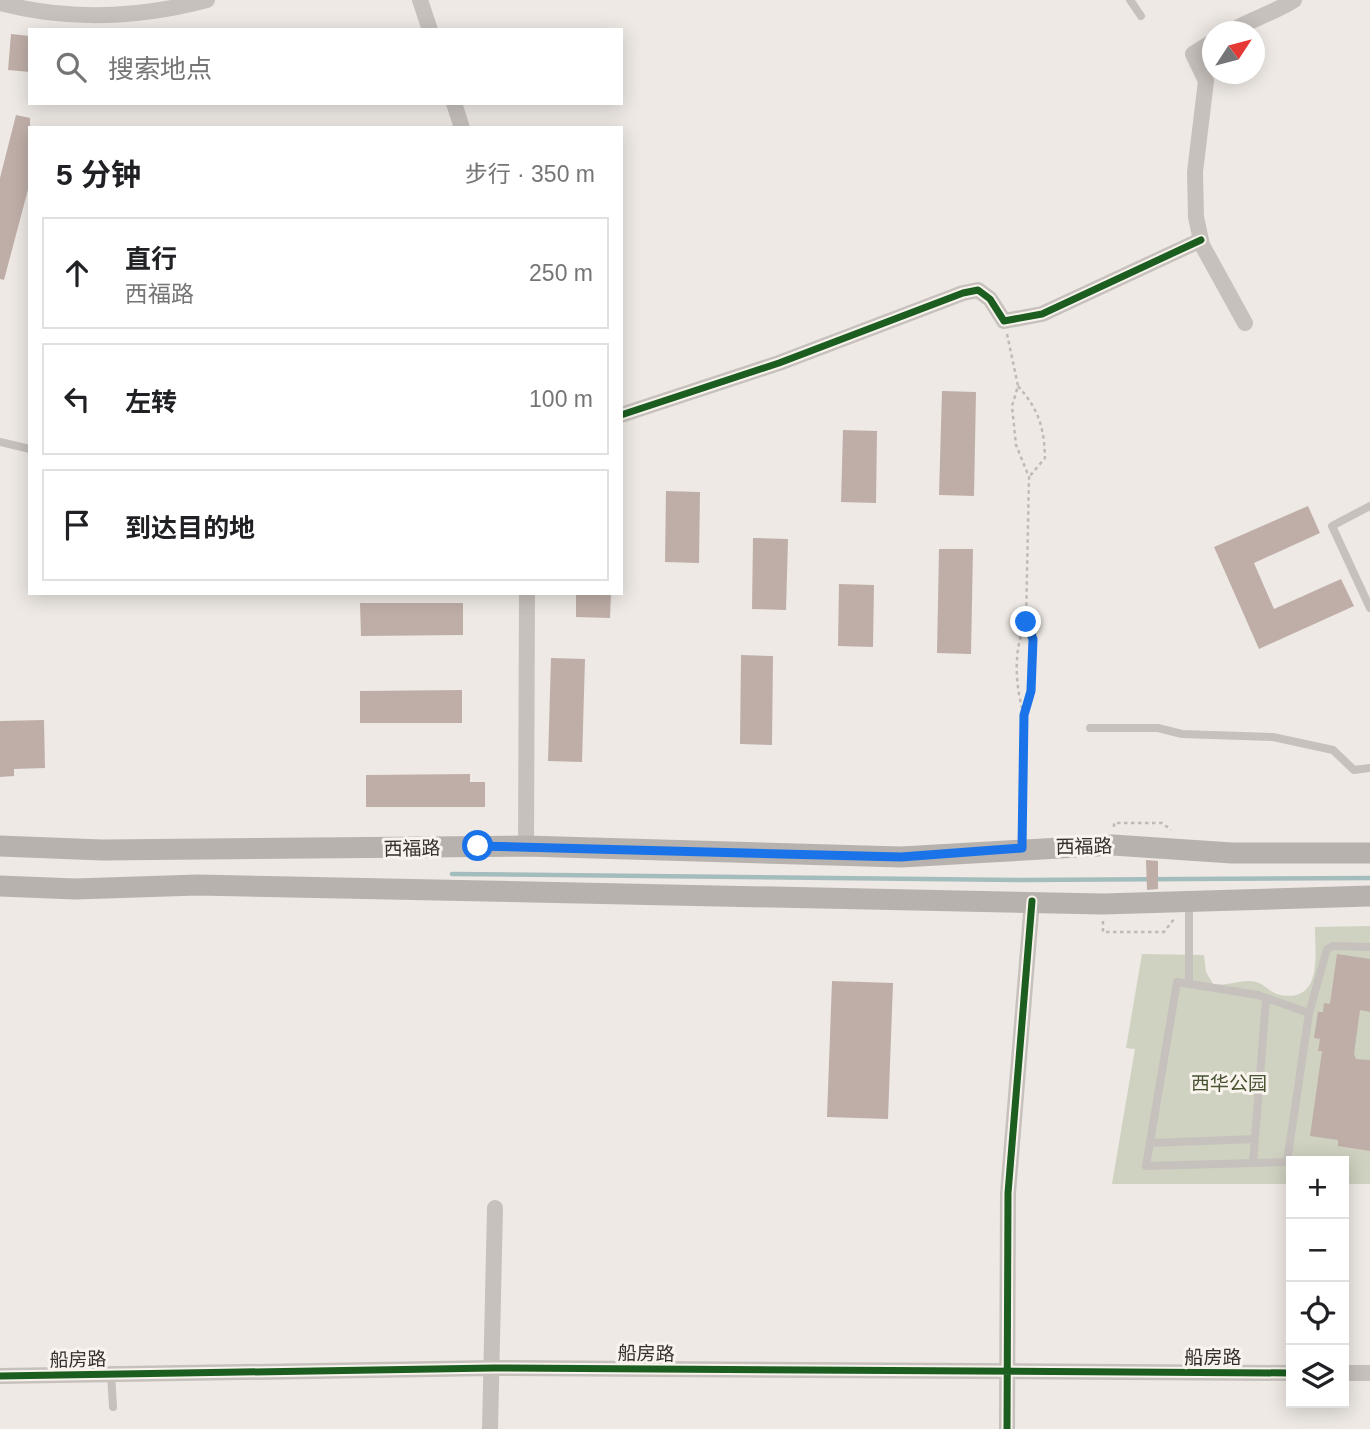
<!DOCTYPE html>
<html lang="zh">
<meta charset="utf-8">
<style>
body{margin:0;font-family:Helvetica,"Noto Sans SC",sans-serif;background:#f6f6f6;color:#202124}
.controls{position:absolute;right:21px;bottom:21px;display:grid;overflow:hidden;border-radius:0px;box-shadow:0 4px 18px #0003}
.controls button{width:63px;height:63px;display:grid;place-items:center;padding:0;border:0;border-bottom:2px solid #e0e0e0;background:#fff;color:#202124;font:35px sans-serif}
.compass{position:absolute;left:1202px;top:21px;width:63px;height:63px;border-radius:50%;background:#fff;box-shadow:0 4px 18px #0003;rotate:54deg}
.stop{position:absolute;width:21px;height:21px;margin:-16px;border:5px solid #1a73e8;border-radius:50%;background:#fff}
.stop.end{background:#1a73e8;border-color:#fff;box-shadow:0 2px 7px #0008}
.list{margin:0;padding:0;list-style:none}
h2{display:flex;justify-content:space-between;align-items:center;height:91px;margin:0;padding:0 28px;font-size:30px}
h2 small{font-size:23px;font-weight:400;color:#757577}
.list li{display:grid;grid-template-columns:46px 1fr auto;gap:21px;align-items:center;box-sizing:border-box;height:112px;margin:0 14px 14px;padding:0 14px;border:2px solid #e0e0e0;border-radius:0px}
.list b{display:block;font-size:26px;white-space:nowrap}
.list p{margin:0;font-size:23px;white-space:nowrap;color:#757577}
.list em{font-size:23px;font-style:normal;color:#757577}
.icon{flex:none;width:38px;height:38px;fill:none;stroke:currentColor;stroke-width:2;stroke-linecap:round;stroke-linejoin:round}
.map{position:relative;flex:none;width:1370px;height:1429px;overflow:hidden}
.search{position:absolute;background:#fff;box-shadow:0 4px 18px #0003;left:28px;top:28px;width:595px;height:77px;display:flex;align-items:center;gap:18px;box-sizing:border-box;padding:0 24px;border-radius:0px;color:#757577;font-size:26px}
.panel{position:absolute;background:#fff;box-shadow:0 4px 18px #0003;left:28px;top:126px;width:595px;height:469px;border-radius:0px}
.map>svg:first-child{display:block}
.green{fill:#cfd2c0}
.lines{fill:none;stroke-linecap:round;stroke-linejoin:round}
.stream{stroke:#a3bdbc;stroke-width:4.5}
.building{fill:#bfaea8}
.path{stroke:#bfbab6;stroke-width:2.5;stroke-dasharray:3.5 3.5;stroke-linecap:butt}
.lane{stroke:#c7c1bd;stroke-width:8}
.street{stroke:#c7c1bd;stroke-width:16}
.secondary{stroke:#b7b2ae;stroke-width:21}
.cycleway-casing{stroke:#f9f3ed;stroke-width:11}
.cycleway{stroke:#1b5e20;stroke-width:7}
.route{stroke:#1a73e8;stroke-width:9}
.labels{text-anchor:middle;stroke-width:6;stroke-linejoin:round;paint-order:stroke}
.street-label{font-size:19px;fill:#372f2b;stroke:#f9f3ed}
.park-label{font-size:19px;fill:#485332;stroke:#f9f3ed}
</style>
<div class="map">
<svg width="1370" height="1429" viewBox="0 0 1370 1429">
<rect width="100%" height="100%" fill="#eee9e4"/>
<path class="green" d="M1370,926V1184H1344V1161H1291V1184H1112L1135,1049L1126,1048L1142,954L1204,955L1206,972L1213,984C1227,987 1243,978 1256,982C1264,984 1271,993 1280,995C1323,1003 1315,954 1315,927Z"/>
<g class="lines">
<path class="stream" d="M452,874L1024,880L1370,878"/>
</g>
<path class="building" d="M11,34L30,36V72L8,70Z
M16,115L30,118V182L4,280L0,279V178Z
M942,391L976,392L974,496L939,495Z
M843,430L877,431L876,503L841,502Z
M666,491L700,492L699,563L665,562Z
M1308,506L1320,533L1254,563L1274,609L1341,579L1354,606L1259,649L1214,547Z
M753,538L788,539L786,610L752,609Z
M939,549H973L971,654L937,653Z
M839,584L874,585L873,647L838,646Z
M576,593H611L610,618L576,617Z
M360,603H463V635L361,636Z
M741,655L773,656L772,745L740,744Z
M551,658L585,659L582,762L548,761Z
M462,690V723H360V691Z
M44,720L45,768L14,769V776L0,777V721Z
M470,774V782H485V807H366V775Z
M1146,860L1158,861V889L1147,890Z
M1337,954L1370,959V1012L1360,1010L1354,1054L1356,1059L1370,1060V1151L1338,1146V1140L1310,1136L1322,1051H1318L1320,1039L1314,1038L1318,1012H1323L1324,1003L1330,1004Z
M832,981L893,983L888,1119L827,1117Z"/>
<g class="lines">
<path class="path" d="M1007,334L1018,386L1012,406L1016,445L1029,477L1026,622C1013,649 1015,686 1024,715L1023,834
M1018,386C1039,410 1044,427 1045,458L1029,477
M1024,715C1033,685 1038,651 1026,622
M1114,827V823H1162L1171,830
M1103,921V932H1164L1174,919"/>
<path class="lane" d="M1130,0L1141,16
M0,442L30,449
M1370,506L1332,526L1370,608
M1090,728H1158L1182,734L1273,737L1333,750L1354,770L1370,768
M1189,902V983
M1309,1013L1287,1162L1146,1166L1177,982L1258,995L1309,1013L1327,949L1333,946L1370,947
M1150,1143L1255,1139
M1253,1163L1266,1000
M111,1374L113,1407"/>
<path class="street" d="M420,0L430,30
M0,3C68,21 139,18 207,0
M1230,32C1251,19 1274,13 1294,0
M1212,42L1193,54L1206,81L1195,172L1196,217L1202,245L1245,323
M454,103L462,128
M621,415L779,363L963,293L978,290L990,299L1004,321L1042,314L1201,240
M526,846L527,593
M1344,1373H1370
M0,1376L493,1368L1291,1373
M490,1429L495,1208
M1007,1429L1008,1193L1032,901"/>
<path class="secondary" d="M0,846L102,850L526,846L901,857L1113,845L1232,853H1370
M0,886L75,889L198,885L1103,904L1370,896"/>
<g class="cycleway-casing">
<path id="cycleway" d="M621,415L779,363L963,293L978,290L990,299L1004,321L1042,314L1201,240
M0,1376L493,1368L1291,1373
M1007,1429L1008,1193L1032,901"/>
</g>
<use href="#cycleway" class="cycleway"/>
</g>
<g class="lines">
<path class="route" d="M478,846L901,857L1022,848L1024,715L1031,691L1033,639L1026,622"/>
</g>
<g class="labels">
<g class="street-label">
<text transform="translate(1084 846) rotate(-1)" y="7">西福路</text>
<text transform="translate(412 848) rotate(-1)" y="7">西福路</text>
<text transform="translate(646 1353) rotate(1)" y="7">船房路</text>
<text x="1213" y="1364">船房路</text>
<text transform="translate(78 1359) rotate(-1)" y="7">船房路</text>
</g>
<g class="park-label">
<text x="1229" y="1090">西华公园</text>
</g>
</g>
</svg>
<div class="controls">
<button>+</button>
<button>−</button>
<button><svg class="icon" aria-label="locate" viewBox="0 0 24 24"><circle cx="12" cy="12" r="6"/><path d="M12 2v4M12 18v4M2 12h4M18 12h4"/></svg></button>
<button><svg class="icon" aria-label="layers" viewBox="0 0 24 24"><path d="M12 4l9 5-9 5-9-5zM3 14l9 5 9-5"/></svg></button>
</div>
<svg class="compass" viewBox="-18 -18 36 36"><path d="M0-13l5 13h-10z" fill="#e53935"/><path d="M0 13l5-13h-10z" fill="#757577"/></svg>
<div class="stop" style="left:478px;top:846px"></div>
<div class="stop end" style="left:1026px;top:622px"></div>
<div class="search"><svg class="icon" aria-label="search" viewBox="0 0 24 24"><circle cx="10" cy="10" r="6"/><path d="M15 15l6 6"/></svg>搜索地点</div>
<section class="panel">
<h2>5 分钟<small>步行 · 350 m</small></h2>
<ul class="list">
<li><svg class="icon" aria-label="ahead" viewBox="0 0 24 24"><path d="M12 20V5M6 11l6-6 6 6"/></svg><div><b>直行</b><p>西福路</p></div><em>250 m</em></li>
<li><svg class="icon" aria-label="left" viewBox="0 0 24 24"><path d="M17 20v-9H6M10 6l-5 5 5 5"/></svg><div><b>左转</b></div><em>100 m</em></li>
<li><svg class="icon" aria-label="arrive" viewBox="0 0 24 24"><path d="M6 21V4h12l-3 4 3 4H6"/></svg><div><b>到达目的地</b></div></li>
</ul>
</section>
</div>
